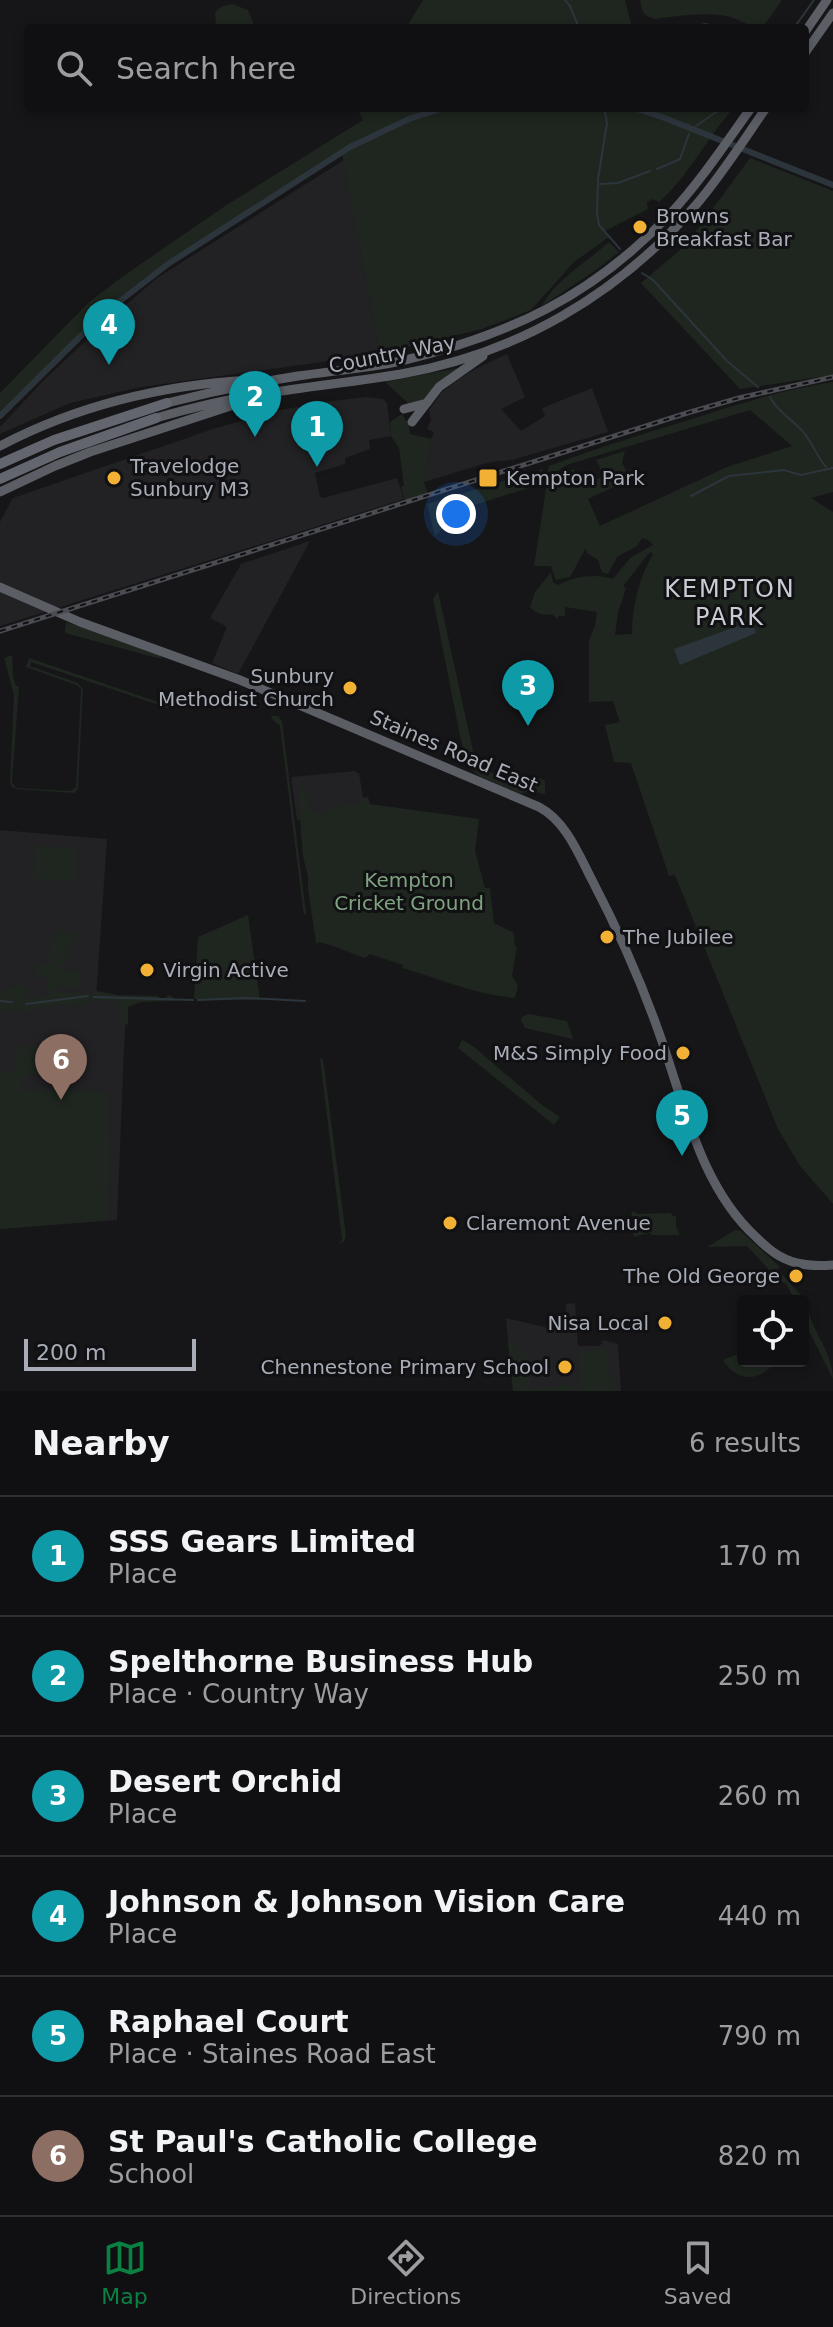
<!DOCTYPE html>
<meta charset="utf-8">
<style>
body{margin:0;font-family:"DejaVu Sans",sans-serif;background:#1e1e20;color:#f1f3f6}
.controls{position:absolute;right:24px;bottom:24px;display:grid;overflow:hidden;border-radius:8px;box-shadow:0 4px 12px #0003}
.controls button{width:72px;height:72px;display:grid;place-items:center;padding:0;border:0;border-bottom:2px solid #303032;background:#101012;color:#f1f3f6;font:40px sans-serif}
.scale{position:absolute;left:24px;bottom:20px;width:172px;box-sizing:border-box;padding-left:8px;border:4px solid #a8adb8;border-top:0;font-size:22px;line-height:28px;white-space:nowrap;color:#a8adb8;-webkit-text-stroke:6px #111113;paint-order:stroke}
.you{position:absolute;left:456px;top:514px;width:28px;height:28px;margin:-20px;border:6px solid #fff;border-radius:50%;background:#1a73e8;box-shadow:0 0 0 12px #1a73e833}
.badge{display:grid;place-items:center;width:52px;height:52px;border-radius:50%;background:#0b8043;color:#fff;font-size:26px;font-weight:700}
.pin{position:absolute;translate:-50% -66px;filter:drop-shadow(0 2px 4px #0008)}
.pin::after{content:'';position:absolute;top:42px;width:28px;height:24px;background:inherit;clip-path:polygon(0 0,100% 0,50% 100%)}
.list{margin:0;padding:0;list-style:none}
h2{display:flex;justify-content:space-between;align-items:center;height:104px;margin:0;padding:0 32px;font-size:34px}
h2 small{font-size:26px;font-weight:400;color:#9c9d9f}
.list li{display:grid;grid-template-columns:52px 1fr auto;gap:24px;align-items:center;box-sizing:border-box;height:120px;padding:0 32px;border-top:2px solid #303032}
.list b{display:block;font-size:30px;white-space:nowrap}
.list p{margin:0;font-size:26px;white-space:nowrap;color:#9c9d9f}
.list em{font-size:26px;font-style:normal;color:#9c9d9f}
.icon{flex:none;width:44px;height:44px;fill:none;stroke:currentColor;stroke-width:2;stroke-linecap:round;stroke-linejoin:round}
.map{position:relative;flex:none;width:833px;height:1391px;overflow:hidden}
.search{position:absolute;background:#101012;box-shadow:0 4px 12px #0003;left:24px;right:24px;top:24px;height:88px;display:flex;align-items:center;gap:20px;box-sizing:border-box;padding:0 28px;border-radius:8px;color:#9c9d9f;font-size:30px}
.sheet{height:824px;background:#101012}
nav{display:flex;justify-content:space-around;align-items:center;box-sizing:border-box;height:112px;border-top:2px solid #303032;background:#101012;font-size:22px;color:#9c9d9f}
nav a{display:grid;justify-items:center;gap:4px}
nav .on{color:#0b8043}
.map>svg:first-child{display:block}
.built{fill:#222225}
.green{fill:#1e261f;fill-rule:evenodd}
.water{fill:#2c353c}
.lines{fill:none;stroke-linecap:round;stroke-linejoin:round}
.stream{stroke:#2c353c;stroke-width:2}
.canal{stroke:#2c353c;stroke-width:6}
.trunk{stroke:#5b5e65;stroke-width:9}
.motorway{stroke:#63666e;stroke-width:10}
.rail-casing{stroke:#4a4c52;stroke-width:5}
.rail{stroke:#111113;stroke-width:2;stroke-dasharray:6;stroke-linecap:butt}
.poi-dot{fill:#f2b134;stroke:#111113;stroke-width:3}
.labels{text-anchor:middle;stroke-width:6;stroke-linejoin:round;paint-order:stroke}
.poi-label{font-size:20px;fill:#a8adb8;stroke:#111113;text-anchor:start}
.street-label{font-size:20px;fill:#a8adb8;stroke:#111113}
.park-label{font-size:20px;fill:#7fa381;stroke:#111113}
.quarter-label{font-size:24px;letter-spacing:2px;fill:#c9ccd4;stroke:#111113}
</style>
<div class="map">
<svg width="833" height="1391" viewBox="0 0 833 1391">
<rect width="100%" height="100%" fill="#161618"/>
<path class="built" d="M344,160L380,354L141,387L70,403L0,434V427L43,381L98,329L157,278Z
M507,354L525,397L501,409L521,431L545,416L542,408L592,388L608,432L512,460L490,462L424,482L430,441L434,432L427,429L431,420L429,410L443,391L459,379L475,369Z
M367,397L383,399L387,403L391,436L369,440L370,449L345,458V464L315,473L320,497L323,498L397,478L404,499L0,626V522L13,498L210,430L271,412L323,402Z
M310,541L238,674L212,663L227,627L210,618L241,564Z
M355,771L359,774L365,808L297,820L291,777Z
M0,830L107,839L96,998L126,1001L117,1220L0,1229Z
M575,1303L578,1346H600L603,1340L618,1344L621,1391H513L506,1318L565,1332L566,1304Z"/>
<path class="green" d="M423,0H625L632,28H406Z
M640,0H782L762,28C749,28 739,18 726,16C702,12 678,16 655,19C643,16 642,11 640,0Z
M232,4L248,10L253,22L252,28H216L215,12L221,7Z
M357,108H646L647,114L653,116V108H734C707,137 689,176 659,202L653,199L647,202L648,209L605,231L609,237L574,262L531,310L482,329L385,353L375,358V353L379,349L342,153L134,288L65,349L0,416V393L89,302L122,277L225,206L363,120Z
M750,158L833,191V375L740,389L641,283L686,245Z
M609,242L619,252L596,270L542,306C552,283 590,259 609,242Z
M458,368L436,387L424,401L409,404L385,382Z
M833,382V492L811,498L833,512V1204L800,1166L778,1129L675,875L669,876L631,763L614,762L605,725L620,722L613,701L589,702V640L595,626L597,612L565,607V616H559L557,619L552,614C544,616 536,614 530,607L535,592L551,572L553,582L558,585C574,576 596,573 613,579L630,558L653,545L650,541L642,538L637,546L617,557L608,574L602,572L598,560L587,553L586,548L570,577L556,580L551,566H534L547,483L574,469L583,485L604,476L596,460L625,451L622,463L631,479L588,499L600,526L727,467L792,446L750,410L566,465L546,480L549,466C597,448 646,433 695,418C741,403 786,389 833,382ZM650,552L653,554C639,578 632,606 632,634L615,635L618,612L626,588L623,586Z
M402,414L409,425L410,434L431,439L424,482L428,494L406,503L401,487L404,486L399,448L391,436L390,422Z
M543,469L538,485L462,509L451,516L438,534L435,536L427,504Z
M438,591L475,760C484,770 498,778 512,779C525,780 532,772 545,781V794L530,791L520,794L479,776L468,766L460,736L433,599Z
M66,622L162,655L161,659L65,633Z
M12,655L13,677L16,686H19L12,782L16,788L70,791L76,788L81,689L76,685L26,667L29,658L170,706L177,705L180,702L191,675L179,705L168,708L31,662L30,666L78,683L83,689L78,789L74,793L16,789L12,787L10,782L14,695L4,658Z
M271,716H278L282,721L306,913L304,916L280,726L272,719Z
M297,785L306,787L309,807L313,812H323V815L328,814V809L340,807L343,803L347,802L349,805L361,804L362,798L368,797L370,804L479,819L475,851L485,888H490L494,923L514,933L515,947H517L512,976L518,986L515,998C477,995 440,979 403,968V965L370,954L365,958C349,953 334,945 318,942V944L316,943L308,889V877L303,856Z
M35,846L77,848L75,881L33,879Z
M248,915L260,1000L194,999L198,937Z
M60,931L74,935L72,945L66,948L64,953L68,955V963H60L58,968L68,972L78,971L82,978L78,989L55,986V992L92,994L97,991L117,995L157,996L160,998H166L168,995L173,997L174,1001L141,1002L128,1007V1024L122,1026L119,1022V1002L91,999L83,1004L43,1007L30,1012L17,1009L0,1010V995C7,992 10,987 18,984L24,988L29,987V992L24,994L22,998L24,1001L29,996L37,998L49,993L46,988L50,979L37,977L36,970L40,965H48L50,961C46,951 52,939 60,931Z
M529,1014L567,1021L573,1039L525,1028L521,1020L522,1017Z
M462,1040L473,1046L542,1105L560,1117L554,1125L458,1048Z
M18,1046L61,1049L58,1077L22,1074L21,1090L108,1092L107,1137H110L108,1220L0,1229V1072L14,1073Z
M320,1058L323,1059L346,1236L344,1242L339,1243L342,1240Z
M633,1211L637,1214L671,1213L672,1216H676V1227L680,1235H652L649,1233L634,1237L631,1225L633,1217L631,1215Z
M735,1230L741,1231L780,1267L773,1274L747,1246L707,1247Z
M780,1272L800,1294L801,1299L806,1300C809,1329 833,1351 833,1379L803,1319V1301H795L787,1285L775,1276Z
M513,1341L515,1343L516,1351H522L527,1356L530,1388L559,1387V1384H564L565,1386L573,1387V1391H513L508,1343Z
M609,1350L611,1391H581L578,1351Z
M743,1352V1361H776C761,1382 737,1383 723,1360Z"/>
<path class="water" d="M752,621L756,633L680,665L674,649Z"/>
<g class="lines">
<path class="stream" d="M565,0L570,6L579,28
M794,28L814,0
M605,112L607,123L598,179L597,214L599,225L620,249
M696,126L722,108
M657,169L680,159L689,134
M600,184L618,183L650,171
M642,273L653,280L727,361L758,387
M770,397C778,413 794,420 805,434C813,445 817,456 826,467
M691,496L729,476L784,470L801,475L833,468
M94,997L193,1000
M198,1000L247,998L305,1001
M0,1001L12,1002
M26,1004L88,996"/>
<path class="canal" d="M634,108L662,117L833,185
M0,416L102,315L168,264L350,147L409,119L443,108"/>
<path class="trunk" d="M805,32L827,0
M805,53L833,13
M167,403C210,392 254,383 298,376C332,371 367,368 401,361C509,335 592,297 670,214C700,182 725,144 751,108
M404,409L427,403
M156,418C191,408 227,399 263,394C309,386 355,382 401,374C516,354 618,295 695,206C721,176 743,141 766,108
M412,422L439,387L483,356
M0,446C78,405 163,385 250,380
M0,492L55,466L90,452L249,400
M0,587L80,622L240,680L539,807C566,821 579,855 592,880C617,928 640,979 658,1030C684,1101 699,1185 756,1237C768,1249 780,1259 797,1263C809,1266 821,1266 833,1265"/>
<path class="motorway" d="M0,464L54,440L167,403
M0,479L60,452L156,418"/>
<g class="rail-casing">
<path id="rail" d="M684,28L706,26L717,28
M0,631L687,413L739,398L833,377"/>
</g>
<use href="#rail" class="rail"/>
</g>
<g class="poi-dot">
<circle cx="640" cy="227" r="8"/>
<circle cx="114" cy="478" r="8"/>
<rect x="478" y="468" width="20" height="20" rx="4"/>
<circle cx="350" cy="688" r="8"/>
<circle cx="607" cy="937" r="8"/>
<circle cx="147" cy="970" r="8"/>
<circle cx="683" cy="1053" r="8"/>
<circle cx="450" cy="1223" r="8"/>
<circle cx="796" cy="1276" r="8"/>
<circle cx="665" cy="1323" r="8"/>
<circle cx="565" cy="1367" r="8"/>
</g>
<g class="labels">
<g class="poi-label">
<text x="656" y="223">Browns<tspan x="656" dy="23">Breakfast Bar</tspan></text>
<text x="130" y="473">Travelodge<tspan x="130" dy="23">Sunbury M3</tspan></text>
<text x="506" y="485">Kempton Park</text>
<text x="334" y="683" text-anchor="end">Sunbury<tspan x="334" dy="23">Methodist Church</tspan></text>
<text x="623" y="944">The Jubilee</text>
<text x="163" y="977">Virgin Active</text>
<text x="667" y="1060" text-anchor="end">M&amp;S Simply Food</text>
<text x="466" y="1230">Claremont Avenue</text>
<text x="780" y="1283" text-anchor="end">The Old George</text>
<text x="649" y="1330" text-anchor="end">Nisa Local</text>
<text x="549" y="1374" text-anchor="end">Chennestone Primary School</text>
</g>
<g class="street-label">
<text transform="translate(392 354) rotate(-11)" y="7">Country Way</text>
<text transform="translate(454 751) rotate(23)" y="7">Staines Road East</text>
</g>
<g class="park-label">
<text x="409" y="887">Kempton<tspan x="409" dy="23">Cricket Ground</tspan></text>
</g>
<g class="quarter-label">
<text x="730" y="597">KEMPTON<tspan x="730" dy="28">PARK</tspan></text>
</g>
</g>
</svg>
<div class="controls">
<button><svg class="icon" aria-label="locate" viewBox="0 0 24 24"><circle cx="12" cy="12" r="6"/><path d="M12 2v4M12 18v4M2 12h4M18 12h4"/></svg></button>
</div>
<div class="scale">200 m</div>
<div class="you"></div>
<div class="pin badge" style="left:317px;top:467px;background:#0f9aa8">1</div>
<div class="pin badge" style="left:255px;top:437px;background:#0f9aa8">2</div>
<div class="pin badge" style="left:528px;top:726px;background:#0f9aa8">3</div>
<div class="pin badge" style="left:109px;top:365px;background:#0f9aa8">4</div>
<div class="pin badge" style="left:682px;top:1156px;background:#0f9aa8">5</div>
<div class="pin badge" style="left:61px;top:1100px;background:#8d6e63">6</div>
<div class="search"><svg class="icon" aria-label="search" viewBox="0 0 24 24"><circle cx="10" cy="10" r="6"/><path d="M15 15l6 6"/></svg>Search here</div>
</div>
<section class="sheet">
<h2>Nearby<small>6 results</small></h2>
<ul class="list">
<li><span class="badge" style="background:#0f9aa8">1</span><div><b>SSS Gears Limited</b><p>Place</p></div><em>170 m</em></li>
<li><span class="badge" style="background:#0f9aa8">2</span><div><b>Spelthorne Business Hub</b><p>Place · Country Way</p></div><em>250 m</em></li>
<li><span class="badge" style="background:#0f9aa8">3</span><div><b>Desert Orchid</b><p>Place</p></div><em>260 m</em></li>
<li><span class="badge" style="background:#0f9aa8">4</span><div><b>Johnson &amp; Johnson Vision Care</b><p>Place</p></div><em>440 m</em></li>
<li><span class="badge" style="background:#0f9aa8">5</span><div><b>Raphael Court</b><p>Place · Staines Road East</p></div><em>790 m</em></li>
<li><span class="badge" style="background:#8d6e63">6</span><div><b>St Paul's Catholic College</b><p>School</p></div><em>820 m</em></li>
</ul>
</section>
<nav>
<a class="on"><svg class="icon" aria-label="map" viewBox="0 0 24 24"><path d="M3 6l6-2 6 2 6-2v14l-6 2-6-2-6 2zM9 4v14M15 6v14"/></svg>Map</a>
<a><svg class="icon" aria-label="directions" viewBox="0 0 24 24"><path d="M12 3l9 9-9 9-9-9zM9 14v-3h6M13 9l2 2-2 2"/></svg>Directions</a>
<a><svg class="icon" aria-label="saved" viewBox="0 0 24 24"><path d="M7 4h10v16l-5-4-5 4z"/></svg>Saved</a>
</nav>
